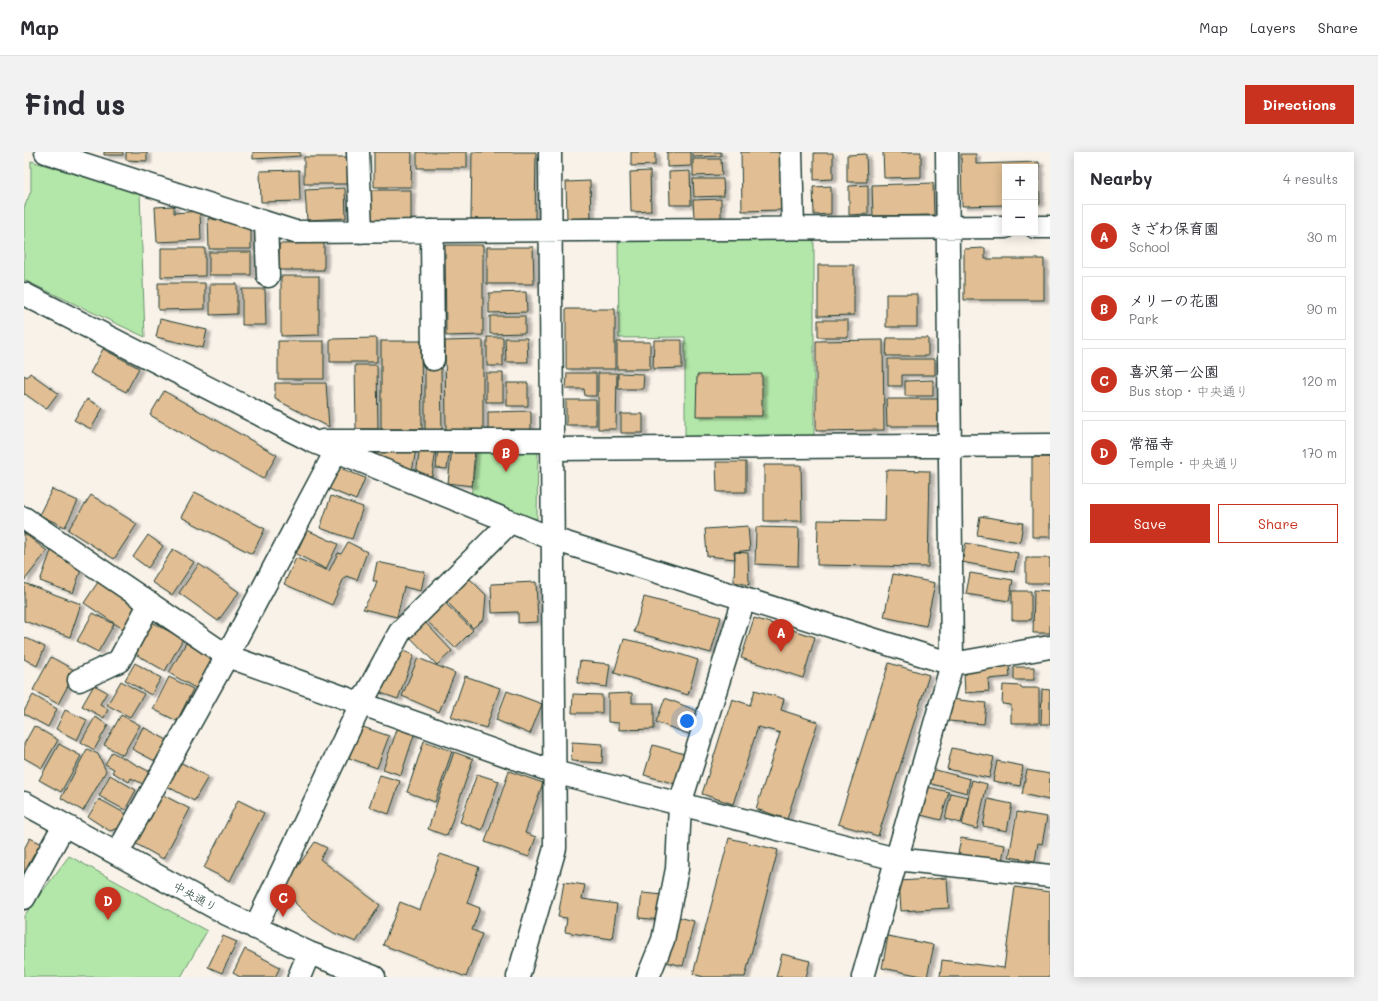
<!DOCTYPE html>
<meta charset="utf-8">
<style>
body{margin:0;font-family:Mali,"Klee One",sans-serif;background:#f2f2f3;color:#2b2b33}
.controls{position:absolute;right:12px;top:12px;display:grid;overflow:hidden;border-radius:0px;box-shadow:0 2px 10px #0003}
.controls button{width:36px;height:36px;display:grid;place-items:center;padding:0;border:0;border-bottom:1px solid #e1e1e2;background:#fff;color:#2b2b33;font:20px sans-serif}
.you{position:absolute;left:663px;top:569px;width:14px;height:14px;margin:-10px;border:3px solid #fff;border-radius:50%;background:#1a73e8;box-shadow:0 0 0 6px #1a73e833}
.badge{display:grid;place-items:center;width:26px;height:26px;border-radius:50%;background:#c8321e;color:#fff;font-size:13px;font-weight:700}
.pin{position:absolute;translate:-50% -33px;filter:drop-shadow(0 1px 2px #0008)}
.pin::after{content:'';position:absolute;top:21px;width:14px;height:12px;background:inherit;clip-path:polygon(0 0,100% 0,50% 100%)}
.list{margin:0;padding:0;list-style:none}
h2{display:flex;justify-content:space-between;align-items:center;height:52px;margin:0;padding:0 16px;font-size:17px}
h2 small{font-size:13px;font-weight:400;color:#7c7c81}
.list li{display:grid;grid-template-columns:26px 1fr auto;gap:12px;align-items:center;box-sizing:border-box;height:64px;margin:0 8px 8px;padding:0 8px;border:1px solid #e1e1e2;border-radius:0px}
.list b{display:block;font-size:15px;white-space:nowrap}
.list p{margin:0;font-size:13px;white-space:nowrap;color:#7c7c81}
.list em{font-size:13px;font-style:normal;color:#7c7c81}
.actions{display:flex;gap:8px;padding:12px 16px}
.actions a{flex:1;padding:9px 0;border:1px solid #c8321e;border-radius:0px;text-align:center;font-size:14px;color:#c8321e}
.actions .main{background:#c8321e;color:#fff}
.map{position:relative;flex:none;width:1026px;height:825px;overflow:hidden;border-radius:0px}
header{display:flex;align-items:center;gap:24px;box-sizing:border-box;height:56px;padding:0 20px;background:#fff;border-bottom:1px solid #e1e1e2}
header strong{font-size:19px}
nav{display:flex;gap:22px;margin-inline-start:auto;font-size:14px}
.intro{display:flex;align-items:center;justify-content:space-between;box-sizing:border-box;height:96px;padding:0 24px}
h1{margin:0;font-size:28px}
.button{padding:10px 18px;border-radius:0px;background:#c8321e;color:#fff;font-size:14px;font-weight:700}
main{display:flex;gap:24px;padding:0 24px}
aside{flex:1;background:#fff;border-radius:0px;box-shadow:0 2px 10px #0003}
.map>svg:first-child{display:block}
.green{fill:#b3e7a9;stroke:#69926e}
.building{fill:#e1be93;stroke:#1f3d34;filter:url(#shadow)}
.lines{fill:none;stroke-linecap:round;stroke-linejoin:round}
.minor-casing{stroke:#1f3d34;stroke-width:25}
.minor{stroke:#fff;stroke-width:22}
.labels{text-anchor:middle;stroke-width:3.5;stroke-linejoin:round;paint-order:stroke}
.street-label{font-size:12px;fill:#1f3d34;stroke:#fff}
</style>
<header>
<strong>Map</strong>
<nav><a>Map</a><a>Layers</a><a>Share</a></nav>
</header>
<div class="intro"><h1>Find us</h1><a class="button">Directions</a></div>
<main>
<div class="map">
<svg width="1026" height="825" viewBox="0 0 1026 825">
<defs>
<filter id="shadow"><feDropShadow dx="4.5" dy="2.5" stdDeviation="1" flood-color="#0004"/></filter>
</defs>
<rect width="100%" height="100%" fill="#f9f2e9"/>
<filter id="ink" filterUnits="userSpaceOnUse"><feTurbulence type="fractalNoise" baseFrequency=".025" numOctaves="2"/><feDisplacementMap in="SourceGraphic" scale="8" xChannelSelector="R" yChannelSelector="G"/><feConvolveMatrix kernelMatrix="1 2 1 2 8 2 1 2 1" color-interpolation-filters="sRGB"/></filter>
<g filter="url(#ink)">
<path class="green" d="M7,9L116,41L121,185L0,128V56L7,39Z
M790,85V288L661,289V185L595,186L594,86Z
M514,292L513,367L476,357L447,346L453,293Z
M45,704L183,779L157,825H0V764Z"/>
<path class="building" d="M80,0H99V3H80Z
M102,0H123V9L102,8Z
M229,0H276V4L229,7Z
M350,0H388L387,35H350Z
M393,0H443V16H393Z
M448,0H512L511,67H447Z
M607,0H631V13L607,14Z
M643,0H667V14L643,15Z
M669,0H697V4L669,5Z
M717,0H757L758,58L718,59Z
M859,0H897V25L860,26Z
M790,1H809V27L790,28Z
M842,2L843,30H823V3Z
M937,2H952V12L1015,10L1016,52H1011V15H981V53L938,54Z
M280,5H329V32H280Z
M669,7H697L698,23L669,24Z
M275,18L276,49L237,50L236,19Z
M626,19L627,59L607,60L606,20Z
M666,19L667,53H646L645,20Z
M669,27H699L700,44L670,45Z
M566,29L567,66L543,67L542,30Z
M909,31L910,63L849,64L848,33Z
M844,33V62L825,63V34Z
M807,34V62L790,63L789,35Z
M321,36L322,66L283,68L281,38Z
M344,38H387V69L344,68Z
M697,47V66H670L669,48Z
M150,54V61L176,59L177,88L133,90L131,55Z
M184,66L227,76V97H185Z
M300,91V118H255V92Z
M421,93H459V183L422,184Z
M463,95H509L510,132H463Z
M137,96H181V124L137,125Z
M961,96V107H1020V148H940V97Z
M185,100H227V123H185Z
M794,113H830V163L794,164Z
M257,124H295V183L257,184Z
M134,131H181V157L134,158Z
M186,132H213V162L186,163Z
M218,137H241L242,173H218Z
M502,140L503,160L465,161V141Z
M862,142H893V175H862Z
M542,157H591V217H542Z
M466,164H501V181L466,182Z
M136,167L183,178L179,196L132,185Z
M794,168H824V185H794Z
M463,185H479V214H463Z
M353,186V210H306V187Z
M481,186H503L504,210H482Z
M863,186H904V204H862Z
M459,188V279H422L421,189Z
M630,188H658V216L629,217Z
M859,188L860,278L792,279V189Z
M254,189H300V227H254Z
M357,189H397L398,277H357Z
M593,190H626V217H593Z
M79,197L115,216L102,240L66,221Z
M864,207H911V223H878V234H864Z
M331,213H353L354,277H332Z
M401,216H417L418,279H401Z
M6,221L34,241L22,257L1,242L0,243V223L3,225Z
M462,221H479V250H462Z
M543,221H572V244H561L560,237H542Z
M574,221H593L592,277H574Z
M594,221L620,222L619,237H594Z
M738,222V264H672L673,223Z
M909,228V244H881V229Z
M251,231H302L305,275L251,247Z
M483,231H504V254H483Z
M140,239L253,303L239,327L126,263Z
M63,247L79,256L67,277L50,268Z
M862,247H914V274H863Z
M542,248H572V273H542Z
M507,259V280H464V260Z
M597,262H619V281H597Z
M414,295L426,296L423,317L412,316Z
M396,296L412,298L408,324L392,322Z
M428,296L451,298L448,334L424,331Z
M392,297L388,320L329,299Z
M1008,305H1026V385H1008Z
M692,310H722V340H693Z
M740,313H777L778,369H740Z
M314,315L341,326L332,348L305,337Z
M862,318L906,319L904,415L793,413L794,368L861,369Z
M28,337L54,349L41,375L15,363Z
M171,340L241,377L228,402L157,365Z
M67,343L113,372L90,407L44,378Z
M307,344L339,355L328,387L296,376Z
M956,364L999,371L996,390L953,383Z
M724,374L726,398L710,400L711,407L683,404L681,377Z
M732,375L775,376L774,414L731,412Z
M283,378L314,392L302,417L272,402Z
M0,381L23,399L0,429Z
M124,383L139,394L124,416L109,405Z
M324,390L343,400L333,428L322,424L320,426L308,453L260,432L272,406L305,419L314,401L317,402Z
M942,391L994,401L990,420L938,410Z
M149,397L170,410L148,443L128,430Z
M27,399L42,405L41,409L58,415L49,441L16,429Z
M711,400L724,401L725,433L710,430Z
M1002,406H1026V431H1002Z
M353,410L401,420L397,439L380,435L373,465L339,457L351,436L353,429H349Z
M175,412L215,440L194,469L155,441Z
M946,421L989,428L985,449L942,442Z
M869,422L911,431L902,474L860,465Z
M445,426L462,443L460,467L449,476L422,449Z
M74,430L116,457L102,479L60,451Z
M512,430L514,470L494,471V460L468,461L467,432Z
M0,431L57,452L46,485L0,469Z
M1010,438L1026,439V481H1009Z
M988,439H1007V468H988Z
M620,445L697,465L687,501L610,480Z
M420,450L449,478L431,496L402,468Z
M69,461L90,472L74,500L53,489Z
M730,466L791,485L779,526L717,506Z
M126,469L159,487L141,519L108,500Z
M400,469L428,499L413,513L385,484Z
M0,485L21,495L13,514L0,507Z
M600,487L631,494L674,508L664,543L590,521Z
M162,491L190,508L173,537L145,521Z
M371,496L390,503L374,547L351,539Z
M27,505L52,519L34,552L9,538Z
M394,506L431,521L415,560L378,544Z
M556,509L586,512L583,535L553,531Z
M111,511L137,526L127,543L101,528Z
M865,511L905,523L854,684L814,672Z
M985,513L986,525L964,527L965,539L941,541L940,522H943V518Z
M990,515H1010V528H990Z
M441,524L476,536L462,576L427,565Z
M145,525L169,537L153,569L129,557Z
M97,529L120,542L106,565L83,553Z
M70,533L83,540L76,552L84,557L80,566L58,554Z
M979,533L997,534V536H1015V571H987V553L978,552Z
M1018,537L1026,538V572H1017Z
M731,538L760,547L757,558L794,570L763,667L732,657L756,581L750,579L734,575L709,652L678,642L708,547L726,553Z
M483,539L518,552L506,582L472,568Z
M608,541V551H630V577L595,578V571L584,570V542Z
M549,542L578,543V561H548Z
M9,543L33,557L24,575L0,562V559Z
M641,546L676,560L667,583L632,570Z
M926,547L962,551L960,572L924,569Z
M41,558L63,568L53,588L32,577Z
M97,563L116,573L99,603L80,593Z
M71,565L84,573L70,598L57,590Z
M10,574L34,588L18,616L0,606V592Z
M336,574L365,584L353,616L325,606Z
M119,575L143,588L131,609L108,597Z
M374,575L391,580L377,623L359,617Z
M400,589L428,599L411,650L383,640Z
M548,590L579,592L578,611L547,609Z
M35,592L57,604L37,640L15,628Z
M629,593L664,603L655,633L620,623Z
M928,596L970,605L965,626L923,617Z
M63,597L74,602L82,619L59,659L37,646Z
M88,600L128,621L121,633L107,626L105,630L88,620L90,617L81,612Z
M430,600L449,607L423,684L404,677Z
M154,609L184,625L170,649L141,633Z
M973,609L999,614L996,634L969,629Z
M908,617L946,627L943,641L904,631Z
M1003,618L1026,622L1025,648L998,642Z
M485,619L519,631L501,681L512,685L505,705L461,690Z
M453,622L475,629L458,678L436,670Z
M86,623L112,638L101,658L75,644Z
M356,623L376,629L365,662L345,655Z
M948,628L963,632L953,677L938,673Z
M900,634L925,640L917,668L893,662Z
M135,641L166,657L139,707L109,690Z
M927,641L944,645L937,671L921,667Z
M75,647L104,663L97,675L86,679L64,665Z
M964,647L988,652L983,679L959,674Z
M214,648L240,661L206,729L180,716Z
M993,660L1023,665L1018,692L1014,691L1011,709L985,705Z
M6,686L22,694L0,732V697Z
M705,686L754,698L721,825H680L669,822Z
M937,686L981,693L978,709L934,702Z
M291,690L303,696L296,707L356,753L332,790L310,781L289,768L272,752L262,731Z
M416,702L455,715L443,751L456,756L448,778L458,782L442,825L359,793L376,750L396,758Z
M923,726L925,756L877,759L875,729Z
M540,730L561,733L558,747L593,752L588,787L541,780L543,766L534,765Z
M991,735L1026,740V825H916L918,808L980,816Z
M618,741L640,743L638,768L615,766Z
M651,764L670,769L659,814L639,809Z
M199,784L213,790L198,821L184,815Z
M864,784L910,793L903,825L858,816Z
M221,797L256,815L251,825H216L209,821Z
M758,802L786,809L782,825H752Z"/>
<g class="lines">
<g class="minor-casing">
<path id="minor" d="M22,0L271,80L981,75
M334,0L337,80
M767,0L769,76
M242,71L244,124
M1011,75H1026
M408,79L409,207
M0,142L288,289L529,387L928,512L1026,495
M299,289H528
M528,297L1026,293
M0,366L203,504L530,620L872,707L1026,724
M55,528L95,509L126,451
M0,651L203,762L285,801L350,825
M93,702L203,504L312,299
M0,746L40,673
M231,776L337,552L376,480L486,370
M275,825L285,801
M494,825L531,696L526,0
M624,825L639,788L653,717L656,652L720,447
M839,825L928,512L923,0"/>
</g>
<use href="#minor" class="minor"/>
</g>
</g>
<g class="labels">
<g class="street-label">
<text transform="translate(171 745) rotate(29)" y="4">中央通り</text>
</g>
</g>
</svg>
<div class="controls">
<button>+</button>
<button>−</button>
</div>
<div class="you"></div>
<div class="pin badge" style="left:757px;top:500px">A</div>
<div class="pin badge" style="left:482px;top:320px">B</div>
<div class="pin badge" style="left:259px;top:765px">C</div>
<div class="pin badge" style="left:84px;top:768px">D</div>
</div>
<aside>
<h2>Nearby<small>4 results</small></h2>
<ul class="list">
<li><span class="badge">A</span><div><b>きざわ保育園</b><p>School</p></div><em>30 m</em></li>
<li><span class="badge">B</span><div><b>メリーの花園</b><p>Park</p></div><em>90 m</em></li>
<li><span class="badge">C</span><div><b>喜沢第一公園</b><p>Bus stop · 中央通り</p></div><em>120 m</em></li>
<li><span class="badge">D</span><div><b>常福寺</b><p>Temple · 中央通り</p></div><em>170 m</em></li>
</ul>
<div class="actions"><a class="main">Save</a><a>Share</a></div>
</aside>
</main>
